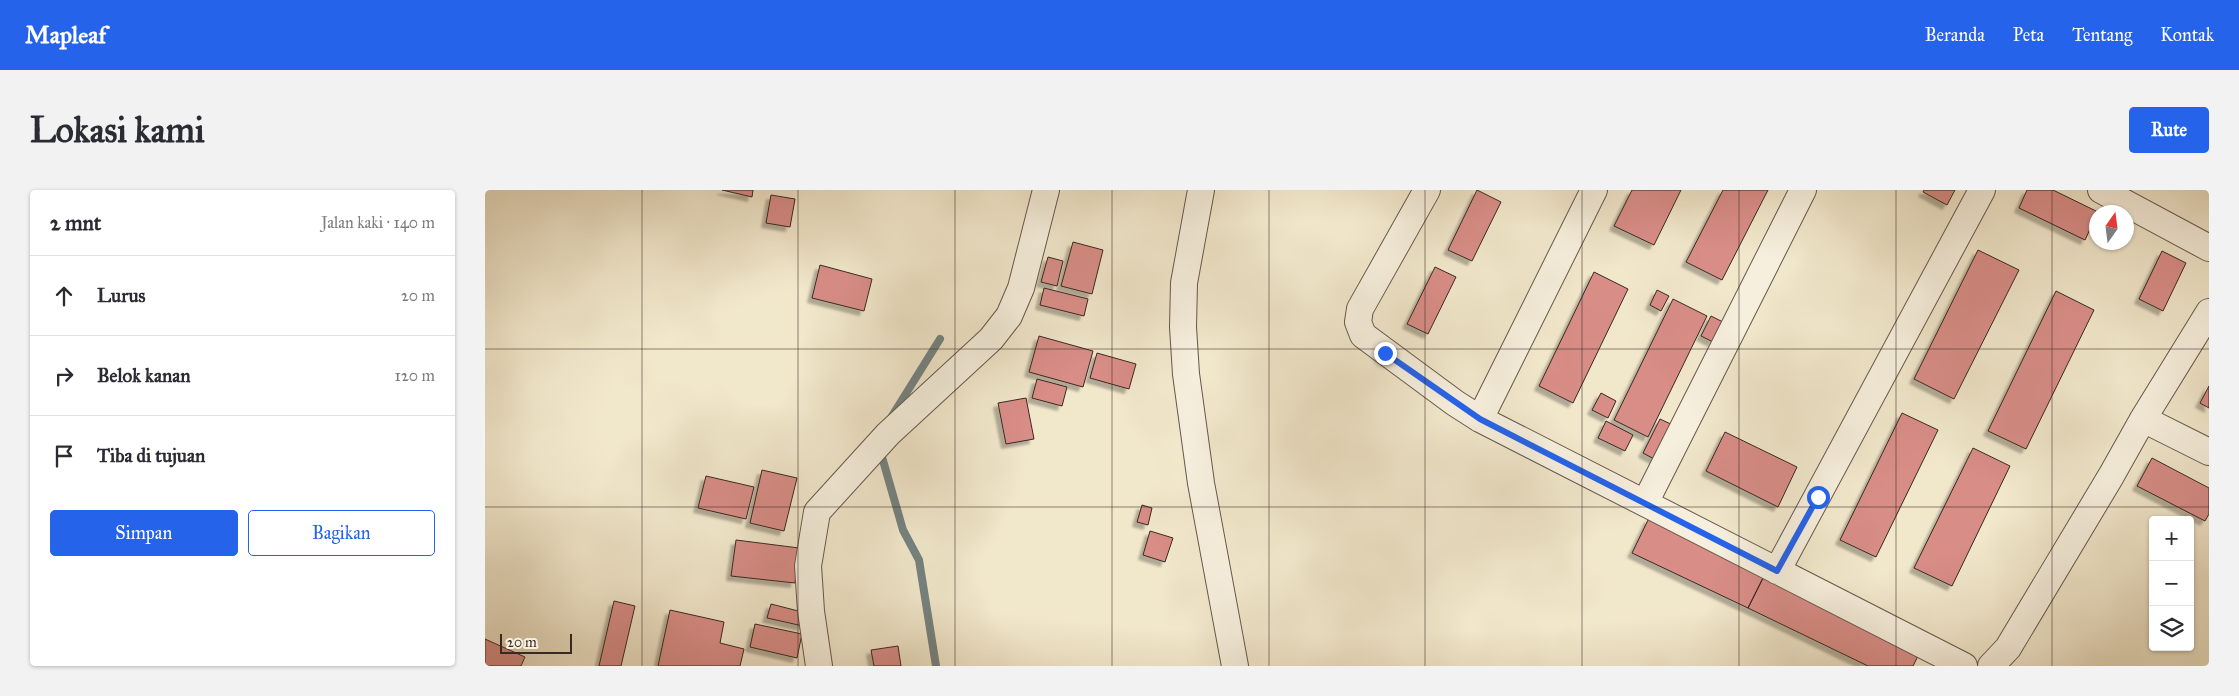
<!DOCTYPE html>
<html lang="id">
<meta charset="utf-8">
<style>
body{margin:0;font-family:"IM FELL Great Primer",serif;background:#f2f2f3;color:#2b2b33}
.controls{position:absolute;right:15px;bottom:15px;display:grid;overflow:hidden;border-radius:5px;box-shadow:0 1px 4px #0004}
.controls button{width:45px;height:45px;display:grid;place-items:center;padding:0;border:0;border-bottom:1px solid #e1e1e2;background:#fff;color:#2b2b33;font:25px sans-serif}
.compass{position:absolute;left:1604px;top:15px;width:45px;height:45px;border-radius:50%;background:#fff;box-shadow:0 1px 4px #0004;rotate:14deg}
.scale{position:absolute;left:15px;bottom:12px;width:72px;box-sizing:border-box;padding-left:5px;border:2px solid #382923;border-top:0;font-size:14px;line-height:18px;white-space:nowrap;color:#382923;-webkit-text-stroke:4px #f6efdd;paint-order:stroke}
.stop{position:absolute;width:15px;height:15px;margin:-11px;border:4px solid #2563eb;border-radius:50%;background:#fff}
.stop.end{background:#2563eb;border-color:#fff;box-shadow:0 1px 5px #0008}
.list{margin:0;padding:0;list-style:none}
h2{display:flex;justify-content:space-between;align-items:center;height:65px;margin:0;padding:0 20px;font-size:21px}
h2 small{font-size:16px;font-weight:400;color:#7c7c81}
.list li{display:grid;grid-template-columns:32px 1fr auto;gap:15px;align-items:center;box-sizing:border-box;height:80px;padding:0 20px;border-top:1px solid #e1e1e2}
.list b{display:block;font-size:19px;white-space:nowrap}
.list em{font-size:16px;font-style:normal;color:#7c7c81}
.actions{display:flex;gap:10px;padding:15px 20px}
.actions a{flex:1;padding:11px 0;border:1px solid #2563eb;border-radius:5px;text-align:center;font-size:18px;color:#2563eb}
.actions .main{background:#2563eb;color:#fff}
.icon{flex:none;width:28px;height:28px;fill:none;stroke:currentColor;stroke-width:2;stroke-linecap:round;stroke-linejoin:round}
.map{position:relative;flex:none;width:1724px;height:476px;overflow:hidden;border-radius:5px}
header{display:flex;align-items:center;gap:30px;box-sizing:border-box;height:70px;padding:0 25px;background:#2563eb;color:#fff}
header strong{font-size:24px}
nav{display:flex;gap:28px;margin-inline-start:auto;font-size:18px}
.intro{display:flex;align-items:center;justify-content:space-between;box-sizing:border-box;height:120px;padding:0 30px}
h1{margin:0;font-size:35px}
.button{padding:12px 22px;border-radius:5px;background:#2563eb;color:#fff;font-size:18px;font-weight:700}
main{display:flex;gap:30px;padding:0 30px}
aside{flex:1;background:#fff;border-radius:5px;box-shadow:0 1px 4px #0004}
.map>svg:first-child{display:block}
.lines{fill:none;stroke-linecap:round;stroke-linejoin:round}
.stream{stroke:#758281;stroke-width:8}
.building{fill:#d88d87;stroke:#382923;filter:url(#shadow)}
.minor-casing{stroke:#66584d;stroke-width:28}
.minor{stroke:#f6efdd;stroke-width:26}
.route{stroke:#2563eb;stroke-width:6}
.grid{fill:none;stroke:#382923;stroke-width:1;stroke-opacity:0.55}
</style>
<header>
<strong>Mapleaf</strong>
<nav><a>Beranda</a><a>Peta</a><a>Tentang</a><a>Kontak</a></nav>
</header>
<div class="intro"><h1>Lokasi kami</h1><a class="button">Rute</a></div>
<main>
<aside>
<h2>2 mnt<small>Jalan kaki · 140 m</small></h2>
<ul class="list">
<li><svg class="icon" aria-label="ahead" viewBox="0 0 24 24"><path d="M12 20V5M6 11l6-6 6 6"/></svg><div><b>Lurus</b></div><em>20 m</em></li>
<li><svg class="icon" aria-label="right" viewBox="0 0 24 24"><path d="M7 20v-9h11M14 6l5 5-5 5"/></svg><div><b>Belok kanan</b></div><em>120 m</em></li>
<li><svg class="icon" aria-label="arrive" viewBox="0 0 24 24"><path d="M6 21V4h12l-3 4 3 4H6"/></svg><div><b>Tiba di tujuan</b></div></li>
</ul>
<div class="actions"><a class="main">Simpan</a><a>Bagikan</a></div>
</aside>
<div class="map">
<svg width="1724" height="476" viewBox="0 0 1724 476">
<defs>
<filter id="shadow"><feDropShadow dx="-4.5" dy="4.5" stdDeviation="1" flood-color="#0004"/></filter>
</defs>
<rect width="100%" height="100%" fill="#f1e7cb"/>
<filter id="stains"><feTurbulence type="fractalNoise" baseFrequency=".004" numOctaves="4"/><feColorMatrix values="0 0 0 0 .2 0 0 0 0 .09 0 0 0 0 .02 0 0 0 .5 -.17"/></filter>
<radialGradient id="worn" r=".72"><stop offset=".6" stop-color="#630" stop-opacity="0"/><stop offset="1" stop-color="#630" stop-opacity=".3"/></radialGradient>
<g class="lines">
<path class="stream" d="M407,226L455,149
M395,260L418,340L434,370L451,476"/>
</g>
<path class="building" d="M237,0H268L267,7Z
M992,0L1016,12L987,71L963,60Z
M1147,0H1196L1169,55L1129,36Z
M1238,0H1283L1237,90L1201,72Z
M1439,0H1470L1462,15L1438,2Z
M1542,0H1568L1613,22L1600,50L1534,18Z
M286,5L310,9L305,37L281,33Z
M588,52L618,60L607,104L576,96Z
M1493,60L1534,80L1469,209L1429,189Z
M1677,61L1701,73L1678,121L1654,109Z
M563,67L578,71L572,96L556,92Z
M335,75L387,89L379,121L327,108Z
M950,77L971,87L943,144L922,134Z
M1109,82L1143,99L1088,213L1054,196Z
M559,98L603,109L599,126L555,115Z
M1172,100L1184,106L1176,121L1165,115Z
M1571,101L1609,120L1541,259L1503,241Z
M1188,109L1222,126L1163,247L1129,230Z
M1226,126L1238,132L1228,152L1216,146Z
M554,146L608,161L598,197L544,182Z
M612,163L651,174L644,199L605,188Z
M552,189L582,197L577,216L547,208Z
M1724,196V218L1715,213Z
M1116,203L1131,211L1123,228L1107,220Z
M541,208L549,249L521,254L513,213Z
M1417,223L1453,240L1391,367L1355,350Z
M1175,229L1190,236L1173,271L1158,263Z
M1121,231L1148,245L1140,261L1113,248Z
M1240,242L1312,277L1293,317L1221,281Z
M1488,258L1525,276L1467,396L1429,378Z
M1667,268L1724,298V324L1720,331L1652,296Z
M277,280L312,288L299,341L265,333Z
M221,286L269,297L261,329L213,318Z
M657,315L667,318L663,335L652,332Z
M1164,328L1280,384L1263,418L1147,363Z
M665,341L688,348L680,372L658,365Z
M251,350L314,358L310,393L246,386Z
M1280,384L1436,460L1428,476H1383L1263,418Z
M129,411L150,416L136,476H114Z
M286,414L321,423L318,436L282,428Z
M185,420L239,432L235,453L259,459L255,476H173Z
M270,434L317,444L312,468L265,457Z
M0,449L40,467L36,476H0Z
M413,456L416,476H389L386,460Z"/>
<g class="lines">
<g class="minor-casing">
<path id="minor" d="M716,0L699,93L698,137L701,184L716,293L750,476
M942,0L875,119L873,132L878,145L970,213L995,229L1479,476
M1616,0L1724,58
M995,229L1109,0
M1658,229L1724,262
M1160,313L1318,0
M1292,381L1497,0
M334,476L326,421L323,376L332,322L403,244L506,149L524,126L536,98L561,0
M1506,476L1523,458L1626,286L1658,229L1724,122"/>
</g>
<use href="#minor" class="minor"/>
</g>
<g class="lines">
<path class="route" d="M900,163L995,229L1292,381L1333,307"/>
</g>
<path class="grid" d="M157,0V476M313,0V476M470,0V476M627,0V476M784,0V476M940,0V476M1097,0V476M1254,0V476M1411,0V476M1567,0V476M0,159H1724M0,317H1724"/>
<rect width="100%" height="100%" filter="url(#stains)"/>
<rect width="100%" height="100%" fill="url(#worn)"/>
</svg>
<div class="controls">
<button>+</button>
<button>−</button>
<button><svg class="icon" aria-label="layers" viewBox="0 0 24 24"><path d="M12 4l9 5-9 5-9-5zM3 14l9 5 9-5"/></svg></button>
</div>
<svg class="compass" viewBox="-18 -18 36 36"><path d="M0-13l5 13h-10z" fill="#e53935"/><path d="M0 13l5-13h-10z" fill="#7c7c81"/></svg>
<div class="scale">20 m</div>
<div class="stop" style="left:1333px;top:307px"></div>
<div class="stop end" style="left:900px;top:163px"></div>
</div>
</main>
